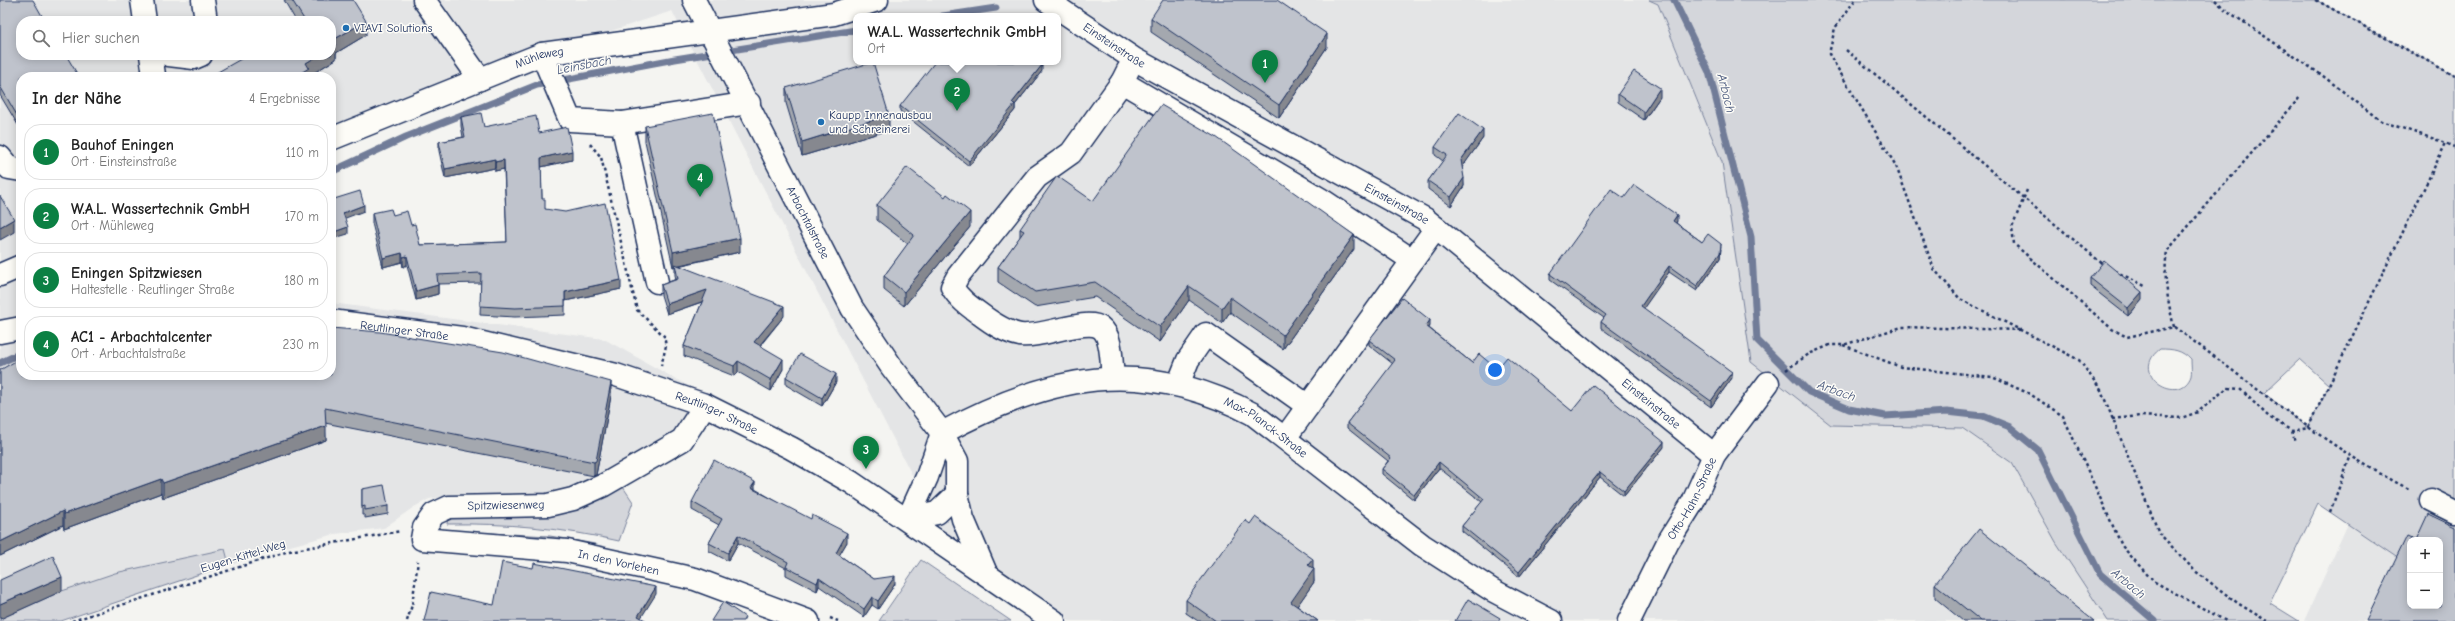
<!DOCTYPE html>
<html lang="de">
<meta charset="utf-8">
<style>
body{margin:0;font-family:"Comic Neue",sans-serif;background:#f2f2f2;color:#222}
.controls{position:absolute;right:12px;bottom:12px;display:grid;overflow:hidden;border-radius:8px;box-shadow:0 2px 10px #0003}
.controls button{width:36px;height:36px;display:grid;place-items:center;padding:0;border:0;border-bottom:1px solid #e0e0e0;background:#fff;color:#222;font:20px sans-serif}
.you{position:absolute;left:1495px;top:370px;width:14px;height:14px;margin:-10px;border:3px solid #fff;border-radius:50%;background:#1a73e8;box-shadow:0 0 0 6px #1a73e833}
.badge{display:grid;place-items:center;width:26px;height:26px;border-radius:50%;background:#0b8043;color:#fff;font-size:13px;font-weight:700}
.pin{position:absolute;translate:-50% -33px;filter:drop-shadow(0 1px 2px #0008)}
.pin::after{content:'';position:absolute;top:21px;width:14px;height:12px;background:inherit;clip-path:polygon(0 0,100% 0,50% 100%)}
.popup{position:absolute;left:853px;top:13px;width:208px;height:52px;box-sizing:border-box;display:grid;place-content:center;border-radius:8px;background:#fff;filter:drop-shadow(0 1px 3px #0005);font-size:13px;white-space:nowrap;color:#767676}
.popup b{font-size:15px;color:#222}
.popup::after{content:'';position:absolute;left:50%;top:100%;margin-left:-8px;border:8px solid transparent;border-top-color:#fff}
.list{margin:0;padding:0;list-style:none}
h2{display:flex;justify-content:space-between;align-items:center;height:52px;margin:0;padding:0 16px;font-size:17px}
h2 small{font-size:13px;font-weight:400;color:#767676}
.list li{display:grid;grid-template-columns:26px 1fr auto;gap:12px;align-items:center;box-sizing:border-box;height:56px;margin:0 8px 8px;padding:0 8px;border:1px solid #e0e0e0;border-radius:16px}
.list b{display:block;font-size:15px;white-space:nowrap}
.list p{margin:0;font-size:13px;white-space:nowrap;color:#767676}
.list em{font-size:13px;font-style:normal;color:#767676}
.icon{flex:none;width:22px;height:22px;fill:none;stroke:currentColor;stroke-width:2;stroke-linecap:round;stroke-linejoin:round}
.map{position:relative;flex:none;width:2455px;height:621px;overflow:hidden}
.search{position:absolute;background:#fff;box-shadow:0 2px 10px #0003;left:16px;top:16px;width:320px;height:44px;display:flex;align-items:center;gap:10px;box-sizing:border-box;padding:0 14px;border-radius:16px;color:#767676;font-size:15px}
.panel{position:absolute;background:#fff;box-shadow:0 2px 10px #0003;left:16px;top:72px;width:320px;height:308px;border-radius:16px}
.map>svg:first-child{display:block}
.built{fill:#e4e5e6;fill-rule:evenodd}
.green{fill:#d4d6db;stroke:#78829c;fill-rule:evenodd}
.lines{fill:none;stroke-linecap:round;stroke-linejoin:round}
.stream{stroke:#717c98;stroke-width:7}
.minor-casing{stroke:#1b2f5e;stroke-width:25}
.major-casing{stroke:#1b2f5e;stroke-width:25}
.path{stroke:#1b2f5e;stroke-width:2.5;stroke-dasharray:3 3;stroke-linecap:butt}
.minor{stroke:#fdfcf7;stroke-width:22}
.major{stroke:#fdfcf7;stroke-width:22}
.wall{fill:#a4a8af;stroke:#1b2f5e}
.shaded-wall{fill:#86888f;stroke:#1b2f5e}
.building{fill:#bfc3cc;stroke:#1b2f5e;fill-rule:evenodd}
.poi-dot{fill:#1f6fb2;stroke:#fdfcf7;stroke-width:1.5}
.labels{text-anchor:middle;stroke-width:3;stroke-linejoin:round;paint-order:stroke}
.poi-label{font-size:12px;fill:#1b2f5e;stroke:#fdfcf7;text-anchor:start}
.street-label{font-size:12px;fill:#1b2f5e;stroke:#fdfcf7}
.water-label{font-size:13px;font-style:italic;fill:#46567b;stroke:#fdfcf7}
</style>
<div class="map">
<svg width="2455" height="621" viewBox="0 0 2455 621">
<rect width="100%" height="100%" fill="#f4f4f1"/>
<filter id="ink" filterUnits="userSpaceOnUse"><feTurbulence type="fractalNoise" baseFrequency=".025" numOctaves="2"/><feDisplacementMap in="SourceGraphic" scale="8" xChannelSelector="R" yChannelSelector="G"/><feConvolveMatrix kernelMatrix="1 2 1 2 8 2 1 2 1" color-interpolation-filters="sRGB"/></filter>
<g filter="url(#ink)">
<path class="built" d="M0,0H1649L1658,4L1722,162L1992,424L2179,621H1069L939,527L672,11L448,85L331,134V77H21V375H331V303L604,339L719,403L638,458L570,491L505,497L457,495L429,499L414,507L384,528L335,534L279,549L61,621H0ZM856,16H1058V62H856ZM21,21H331V55H21Z
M2394,422L2455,455V621H2304ZM2410,540H2440V606H2410Z"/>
<path class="green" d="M1649,0H2316L2455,76V541L2428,529L2422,540H2410L2402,561L2318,504L2270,603L2299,621H2108L2056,542L2012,463L1962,428L1831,425L1751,362L1722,162L1658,4ZM2160,349C2173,349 2182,350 2191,360C2191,365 2192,372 2191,376C2180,407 2127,374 2160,349ZM2300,359L2329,385L2308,428L2264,393Z
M621,484L633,502L619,541C562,528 505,523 447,524L448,516Z
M470,532L550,536L595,544L594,547Z
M225,549L229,564L61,621H0V619L62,591L115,573Z
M921,560L1011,621H879Z"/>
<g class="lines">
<path class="stream" d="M1674,0L1709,72L1751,237L1757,340L1809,392L1849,409L1885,416L1947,412L1983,416L2010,427L2038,450L2100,574L2155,621
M943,16L996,8
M331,172L406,137L537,85L675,59L856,30
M0,363L21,353"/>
<g class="minor-casing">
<g id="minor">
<path d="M142,0L145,21"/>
<path d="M203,0L206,21"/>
<path d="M424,0L480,79"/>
<path id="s1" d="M694,0L852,308L891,366L942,433L957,461V494L963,519L986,573"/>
<path id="s2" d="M1046,0L1134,59L1425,219L1714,455"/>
<path d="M542,54L570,120L622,123L657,282"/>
<path d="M151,55L154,75L151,77"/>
<path d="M169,55L194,58L201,55"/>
<path d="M1128,70L1122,82L1322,200L1412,260"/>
<path d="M622,123L749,103"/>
<path id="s3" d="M331,139L542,54L834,14L877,0"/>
<path d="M0,157L9,168L21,170"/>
<path d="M0,275L21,266"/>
<path d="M1113,378C1111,365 1113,337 1101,328C1086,317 1042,338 1020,335C1005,332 992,323 980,314C969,306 959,299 952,287L958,276L1037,177L1071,153L1122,82"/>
<path d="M1178,385L1188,360L1206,334L1308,406"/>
<path id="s4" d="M705,405L682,440L604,485L573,499L548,505L449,507L434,514L424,528L422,539L567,551L695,579L808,621"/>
<path id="s5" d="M942,433C1049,375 1141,355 1253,414L1422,545L1492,590L1551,621"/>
<path d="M1285,438L1436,228"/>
<path d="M2431,500L2455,512"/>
<path d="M908,519L927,477L942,433"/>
<path d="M908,519L937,513L957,494"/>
<path id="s6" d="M1629,621L1668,542L1693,502L1714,455L1768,383"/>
</g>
</g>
<g class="major-casing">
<g id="major">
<path id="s7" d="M331,321L462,338L616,375L705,405L791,448L851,482L1054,621"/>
<path d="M0,332L21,328"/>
</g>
</g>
<path class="path" d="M1855,0L1835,28L1829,54L1896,166L1934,269L1960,299L2079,360L2101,390L2159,533L2195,571L2239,604L2267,621
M2215,0L2226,10L2323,76L2381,121L2446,143
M2316,0L2455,76
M1846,50L2104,265
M590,144L601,157L637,310L664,336L666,346L661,366
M2027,190L2012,227L2014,244L2112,329L2127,337L2174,327C2251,382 2326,448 2411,490
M2115,271L2145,286
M2174,327C2168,302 2163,277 2167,251L2301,96
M1843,345L1901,367L1992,377L2030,394L2063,416L2122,546L2153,581L2226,621
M1786,370L1809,354L1830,345H1843L1902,327L2022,330
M2112,419L2140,416L2181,418L2198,412L2227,388L2240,389L2269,417L2292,431L2308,428L2446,143L2455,147
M2292,431L2295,442
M2330,512L2351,455
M830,618L838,621
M72,621L289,551L401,531
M407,621L412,605L418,561"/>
<use href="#minor" class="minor"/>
<use href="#major" class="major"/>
</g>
<path class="wall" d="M0,0L21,77V124L18,125L0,95Z
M284,0H353L366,35L336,53V59L309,76V77H209L331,21H296Z
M1151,18L1327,47L1279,118L1151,32Z
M1042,71L1015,105V110L969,166L900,111V106Z
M786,88L889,130L802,156L786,103Z
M1618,94L1660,97L1644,120L1618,102Z
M461,117L484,127L539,133L572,160L541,167L542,199L545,209L621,289L565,301V315L515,317L480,315L481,283L438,284V294L416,300L407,265L403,267L402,262L383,267L372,223V213L393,215L411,225L420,245L507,242L504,169L495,171V168L445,178L439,151V142L463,137L461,126Z
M645,126L740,252L678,266L784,316L760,346L783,369L771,391L738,372L734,376L684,356V346L702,302L667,314L661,295V285L676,279L675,275V266L673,267L645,141Z
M1483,138L1462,167L1464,186L1451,206L1428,189V181L1443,161L1435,155V147Z
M945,197L970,227L904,306L884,290V276L908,244L877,220V205Z
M1624,198L1677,221L1676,223L1702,242L1721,249L1720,258L1697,291L1669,272L1643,308L1732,378L1711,407L1601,328V322L1604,318L1550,280V274Z
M1093,201L1354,249L1283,349L1230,312L1222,323L1189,300L1160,342L1095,297L1035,307L998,282V267L1020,237V229Z
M2090,278L2142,300L2128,316L2090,286Z
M1430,326L1429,328L1472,363L1497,369L1572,411L1664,447L1624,496L1600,477L1519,577L1462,531V526L1482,502L1439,468L1414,500L1382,474V469L1388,461L1347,428V423L1393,364L1369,345V340Z
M0,370L611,396L596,475L594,476L325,423L326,440L163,498L161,493L64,529L63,525L0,556Z
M786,377L836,382L822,406L786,385Z
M362,489L388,506V514L365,518V515H362Z
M755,489L847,542L839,555L874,579L895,584L878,609L872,605L864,617L819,586L817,591L786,575V568L738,543L728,561L709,551V543L719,525L692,510V502Z
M1313,568L1314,582L1297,606L1318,621H1198L1186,613V600Z
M1935,584L2094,621H1963L1935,598Z"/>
<path class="shaded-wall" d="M366,21V35L336,53V59L309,76V77H294L306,63L319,55H331V48L333,40Z
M1327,34V47L1279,118V105Z
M1042,65V71L1015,105V110L969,166V161L1012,103Z
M1660,88V97L1644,120V112Z
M889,115V130L802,156V142Z
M21,116V124L18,125V117Z
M1483,130V138L1461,169V160Z
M572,151V160L541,167V158Z
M495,159V168L445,178V169Z
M504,160V169L495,171V162Z
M1464,178V186L1451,206V197Z
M364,205V211L343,219V213Z
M970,212V227L904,306V292Z
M1677,215V221L1673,227V221Z
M14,219V232L0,240V227Z
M348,227V234L331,239V233Z
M1354,235V249L1283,349V335Z
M740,238V252L675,266V264V266L673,267V252Z
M1721,244L1720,258L1697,291V286Z
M402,253V262L383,267V258Z
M407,256V265L403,267V257Z
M1669,266V272L1641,312V306Z
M621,280V289L565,301V292Z
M438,285V294L416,300V291Z
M1189,286V300L1160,342V327Z
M707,290V300L667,314V304Z
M2142,292V300L2128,316V308Z
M1230,297V312L1222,323V308Z
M784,306V316L754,352V342Z
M1430,320V326L1426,331V326Z
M783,359V369L771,391V380Z
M738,361V372L734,376V366Z
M1732,372V378L1711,407V401Z
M836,374V382L822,406V398Z
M611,382V396L596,475L594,476V462Z
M326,426V440L163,498V483Z
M1664,442V447L1624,496V491Z
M1439,462V468L1414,500V495Z
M1600,472V477L1519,577V572Z
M161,479V493L64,529V514Z
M755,482V490L751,488Z
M63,511V525L0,556V542Z
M847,533V542L836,561V553Z
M738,535V543L728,561V553Z
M1313,559V570L1314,569V582L1291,615V602L1308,565Z
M895,576V584L878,609V601Z
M62,577V591L0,619V604Z
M819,578V586L817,591V583Z
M656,587V594L639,621L638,616Z
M872,597V605L864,617V609Z"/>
<path class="building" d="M0,0H33L45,21H21V55H66L79,77H21V116L18,117L0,86Z
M292,0H353L366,21L333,40L336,45L331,48V21H305Z
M1163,0H1277L1327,34L1279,105L1151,18Z
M248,55H319L306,63L309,68L294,77H209Z
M873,62L889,115L802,142L786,88Z
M935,62H1038L1042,65L1012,103L1015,104L969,161L900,106Z
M1634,71L1660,88L1644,112L1618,94Z
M1161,105L1216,137L1354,235L1283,335L1230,297L1222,308L1189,286L1160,327L1095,282L1035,292L998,267L1024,231L1020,229L1057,176L1093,201Z
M481,113L484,127L536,116L539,133L567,127L572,151L541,158L542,199H545V209L565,212L605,203L621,280L565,292V306L515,308L480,306L481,273L437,275L438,285L416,291L407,256L403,257L402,253L383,258L372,213L391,209L393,215L407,211L411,225L415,224L420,245L507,242L504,160L495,162V159L445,169L439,142L465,137L461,117Z
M713,113L740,238L673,252L645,126Z
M1459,113L1483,130L1461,160L1464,178L1451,197L1428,181L1447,155L1435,147Z
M907,167L945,197L947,194L970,212L904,292L884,276L914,235L877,205Z
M1634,185L1677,215L1673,221L1702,242L1708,234L1721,244L1720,253L1697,286L1669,266L1641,306L1732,372L1711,401L1601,322L1606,315L1550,274L1611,189L1624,198Z
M360,191L364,205L343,213L348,227L331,233V200Z
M0,196L14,219L0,227Z
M2104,261L2142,292L2128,308L2090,278Z
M675,264L784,306L754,342L783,359L771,380L738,361L734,366L684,346L707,290L667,304L661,285L678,279Z
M1402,298L1430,320L1426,326L1472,363L1479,354L1497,369L1507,357L1572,411L1593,385L1664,442L1624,491L1600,472L1519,572L1462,526L1484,499L1439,462L1414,495L1382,469L1391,458L1347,423L1395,360L1369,340Z
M331,328L380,332L503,352L611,382L596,461L594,462L325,408L326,426L163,483L161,479L64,514L63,511L0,542V370L21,358V375H331Z
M800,354L836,374L822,398L786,377Z
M714,460L755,482L751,488L811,519L812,515L847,533L836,553L874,579L895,576L878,601L872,597L864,609L819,578L817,583L786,567L788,562L738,535L728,553L709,543L722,519L692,502Z
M384,485L388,506L365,510V506L362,507V489Z
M2428,514L2455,527V621H2366L2407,536L2416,540ZM2410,540H2440V606H2410Z
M1255,517L1313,559L1308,565L1314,569L1291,602L1318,621H1216L1186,600L1245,520L1250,524Z
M1979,529L2094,621H1981L1935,584Z
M53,556L62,577L0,604V580Z
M502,562L533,568L534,563L656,587L638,616L647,621H424L431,592L494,605Z
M1468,599L1500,618L1498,621H1455Z
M723,602L745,617L743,621H711Z"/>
</g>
<g class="poi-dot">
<circle cx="346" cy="28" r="4"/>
<circle cx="821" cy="122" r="4"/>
</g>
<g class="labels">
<g class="poi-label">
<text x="354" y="32">VIAVI Solutions</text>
<text x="829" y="119">Kaupp Innenausbau<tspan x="829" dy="14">und Schreinerei</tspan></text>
</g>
<g class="street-label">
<text dy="4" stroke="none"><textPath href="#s2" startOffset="82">Einsteinstraße</textPath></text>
<text dy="4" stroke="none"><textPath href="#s3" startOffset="224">Mühleweg</textPath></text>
<text dy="4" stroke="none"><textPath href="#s2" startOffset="406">Einsteinstraße</textPath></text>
<text dy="4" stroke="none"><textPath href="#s1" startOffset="250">Arbachtalstraße</textPath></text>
<text dy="4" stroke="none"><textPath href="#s7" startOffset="74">Reutlinger Straße</textPath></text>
<text dy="4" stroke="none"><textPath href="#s2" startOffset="730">Einsteinstraße</textPath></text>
<text dy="4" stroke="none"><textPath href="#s7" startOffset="398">Reutlinger Straße</textPath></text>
<text dy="4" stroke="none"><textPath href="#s5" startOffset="345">Max-Planck-Straße</textPath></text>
<text dy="4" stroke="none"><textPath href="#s6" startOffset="138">Otto-Hahn-Straße</textPath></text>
<text transform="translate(506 505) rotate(-1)" y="4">Spitzwiesenweg</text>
<text transform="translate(243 556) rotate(-17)" y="4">Eugen-Kittel-Weg</text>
<text dy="4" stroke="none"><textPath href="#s4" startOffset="534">In den Vorlehen</textPath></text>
</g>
<g class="water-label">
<text transform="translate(584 64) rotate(-11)" y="5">Leinsbach</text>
<text transform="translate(1727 93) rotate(76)" y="5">Arbach</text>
<text transform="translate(1837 390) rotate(20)" y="5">Arbach</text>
<text transform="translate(2129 583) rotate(40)" y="5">Arbach</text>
</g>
</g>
</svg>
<div class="controls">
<button>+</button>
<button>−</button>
</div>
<div class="you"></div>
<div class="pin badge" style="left:1265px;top:83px">1</div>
<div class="pin badge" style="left:957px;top:111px">2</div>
<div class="popup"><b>W.A.L. Wassertechnik GmbH</b>Ort</div>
<div class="pin badge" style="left:866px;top:469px">3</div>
<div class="pin badge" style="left:700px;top:197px">4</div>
<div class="search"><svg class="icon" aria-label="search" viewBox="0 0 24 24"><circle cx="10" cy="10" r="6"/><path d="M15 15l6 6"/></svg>Hier suchen</div>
<section class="panel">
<h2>In der Nähe<small>4 Ergebnisse</small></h2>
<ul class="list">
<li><span class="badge">1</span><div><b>Bauhof Eningen</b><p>Ort · Einsteinstraße</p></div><em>110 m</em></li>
<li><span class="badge">2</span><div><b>W.A.L. Wassertechnik GmbH</b><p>Ort · Mühleweg</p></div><em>170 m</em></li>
<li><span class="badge">3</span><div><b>Eningen Spitzwiesen</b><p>Haltestelle · Reutlinger Straße</p></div><em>180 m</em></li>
<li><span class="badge">4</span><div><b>AC1 - Arbachtalcenter</b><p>Ort · Arbachtalstraße</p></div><em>230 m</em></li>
</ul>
</section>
</div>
